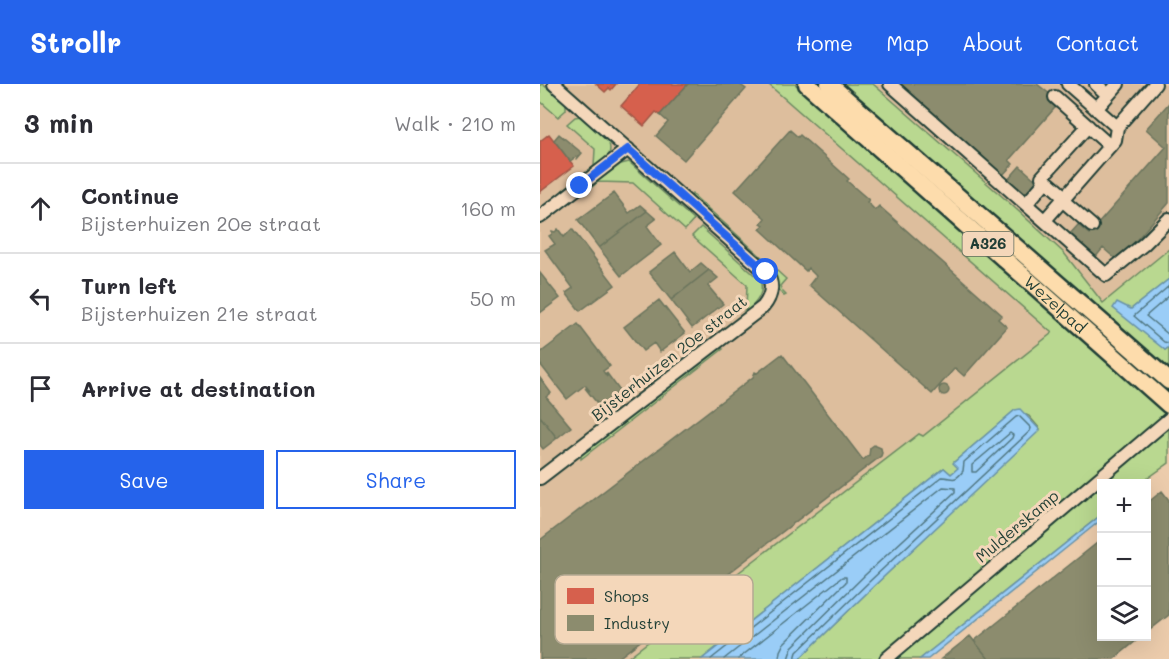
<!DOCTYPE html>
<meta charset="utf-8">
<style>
body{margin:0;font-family:Mali,sans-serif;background:#f2f2f3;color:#2b2b33}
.controls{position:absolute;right:18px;bottom:18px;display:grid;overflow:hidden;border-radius:0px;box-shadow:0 6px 24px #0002}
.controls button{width:54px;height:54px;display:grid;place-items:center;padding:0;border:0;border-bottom:2px solid #e1e1e2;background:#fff;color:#2b2b33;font:30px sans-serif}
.stop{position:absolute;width:18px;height:18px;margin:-14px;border:4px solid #2563eb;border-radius:50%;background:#fff}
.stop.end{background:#2563eb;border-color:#fff;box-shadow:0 2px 6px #0008}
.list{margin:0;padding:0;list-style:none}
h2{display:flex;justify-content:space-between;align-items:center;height:78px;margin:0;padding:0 24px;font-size:26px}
h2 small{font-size:20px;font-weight:400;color:#7c7c81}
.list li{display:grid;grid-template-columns:39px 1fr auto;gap:18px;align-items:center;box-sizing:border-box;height:90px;padding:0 24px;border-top:2px solid #e1e1e2}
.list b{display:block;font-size:22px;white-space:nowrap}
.list p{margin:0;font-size:20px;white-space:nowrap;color:#7c7c81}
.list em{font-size:20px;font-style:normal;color:#7c7c81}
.actions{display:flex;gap:12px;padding:18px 24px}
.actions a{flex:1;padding:14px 0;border:2px solid #2563eb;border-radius:0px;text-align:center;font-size:21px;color:#2563eb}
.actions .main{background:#2563eb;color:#fff}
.icon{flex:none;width:33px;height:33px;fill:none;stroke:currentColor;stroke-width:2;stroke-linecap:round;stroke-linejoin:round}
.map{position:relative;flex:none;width:629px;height:575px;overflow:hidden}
header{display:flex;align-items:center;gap:36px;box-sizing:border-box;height:84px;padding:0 30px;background:#2563eb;color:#fff}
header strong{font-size:28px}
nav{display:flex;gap:33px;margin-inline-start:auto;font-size:21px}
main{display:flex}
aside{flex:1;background:#fff}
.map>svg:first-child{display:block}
.built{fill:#ddbe9d}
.green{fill:#b9d890;stroke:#6c8a62;stroke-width:1.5}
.water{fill:#9acdf7;stroke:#6993a9;stroke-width:1.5}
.shops{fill:#d6604d;stroke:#9f5646;stroke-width:1.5}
.industry{fill:#8c8c6e;stroke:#6b745d;stroke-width:1.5}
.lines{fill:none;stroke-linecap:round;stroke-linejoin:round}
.shore{stroke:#507782;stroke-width:1.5}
.minor-casing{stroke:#1f3d34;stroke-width:16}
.highway-casing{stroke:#1f3d34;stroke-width:21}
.minor{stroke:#f4d7ba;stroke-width:12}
.highway{stroke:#fddcac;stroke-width:16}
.route{stroke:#2563eb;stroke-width:8}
.labels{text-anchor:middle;stroke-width:6;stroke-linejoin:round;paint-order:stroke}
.shield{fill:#f4d7ba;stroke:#5f6b5c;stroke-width:1.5}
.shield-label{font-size:15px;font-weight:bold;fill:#1f3d34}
.street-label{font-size:16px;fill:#1f3d34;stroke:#f4d7ba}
.key{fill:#f4d7ba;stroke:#b4a992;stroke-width:1.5}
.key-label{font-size:16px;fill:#1f3d34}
</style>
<header>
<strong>Strollr</strong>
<nav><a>Home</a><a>Map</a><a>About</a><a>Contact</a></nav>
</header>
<main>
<aside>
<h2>3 min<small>Walk · 210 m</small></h2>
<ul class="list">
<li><svg class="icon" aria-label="ahead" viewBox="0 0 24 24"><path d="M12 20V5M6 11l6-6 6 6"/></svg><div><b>Continue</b><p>Bijsterhuizen 20e straat</p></div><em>160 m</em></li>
<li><svg class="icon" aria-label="left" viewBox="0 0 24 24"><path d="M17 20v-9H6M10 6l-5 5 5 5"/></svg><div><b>Turn left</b><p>Bijsterhuizen 21e straat</p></div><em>50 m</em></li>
<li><svg class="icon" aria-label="arrive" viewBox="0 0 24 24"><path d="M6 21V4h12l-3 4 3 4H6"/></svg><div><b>Arrive at destination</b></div></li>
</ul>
<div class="actions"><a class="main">Save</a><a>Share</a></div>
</aside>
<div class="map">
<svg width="629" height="575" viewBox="0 0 629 575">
<rect width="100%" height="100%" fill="#ecccac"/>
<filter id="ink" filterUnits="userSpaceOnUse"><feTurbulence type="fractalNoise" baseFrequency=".0167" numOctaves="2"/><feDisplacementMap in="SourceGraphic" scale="12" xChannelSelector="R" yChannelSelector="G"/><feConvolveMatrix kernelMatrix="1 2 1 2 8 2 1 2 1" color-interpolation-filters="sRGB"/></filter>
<g filter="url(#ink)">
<path class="built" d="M0,0H240L512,249L383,353L378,351L86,575H0Z
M323,0H629V280Z"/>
<path class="green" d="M2,0L26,19V26L18,33L0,17V1Z
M228,0H255L628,329L365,555L340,575H259L335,501L500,345L489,332L475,326L414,378L419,384L411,390L404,384L162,575H86L379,350L383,352L512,249Z
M302,0H333L464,114L524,169L563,219L629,165V195L591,225L625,266L629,263V288Z
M41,32C53,43 77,55 68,73L27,107L23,106L54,82L55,65L27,40L35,33Z
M89,78L154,136L145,146L93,99L58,98L52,103L51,102L81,80Z
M152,110L246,195L240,202L242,207L246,211L244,212L151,115Z
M161,143L220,196C225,210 216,218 207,228L204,227L206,226L207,201L152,152Z
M180,264L183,265L41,375V370Z
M629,339V379L601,399L562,400L561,431L380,575H352Z"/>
<path class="water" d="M629,195V263L625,266L573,224L577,218L591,225Z
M480,325L500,346L498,348L335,501L259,575H162L404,384L411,390L418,384L413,379L475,326Z
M561,431V436L388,575H380Z"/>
<path class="shops" d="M56,0H76L71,6L69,4L65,8Z
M100,0H148L120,31L116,28L104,42L81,22Z
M9,50L34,82L0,108V57Z"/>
<path class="industry" d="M148,0H199L206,5L144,76L116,52L128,38L120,31Z
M357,0H497L520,18L469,76L473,80L462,92Z
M629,19V119L578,177L563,164L555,174L529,151L538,141L549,150L626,63L606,45Z
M250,46L258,53L260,51L309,95L307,97L329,116L327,118L335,126L339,122L462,231L458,235L467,243L424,292L415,284L392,310L269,201L276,192L268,184L266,187L220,145L224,141L221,139L225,134L195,107Z
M19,50L42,69L37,75L36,73L30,77L14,56Z
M480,82L498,98L485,112L467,97Z
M74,109L89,129L100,121L107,127L59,164L38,136Z
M107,127L116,135L107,142L121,161L81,192L59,164Z
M18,145L24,153L32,145L75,201L40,227L26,209L33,204L5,166L15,160L9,152L12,150V147L15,148Z
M135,168L150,188L161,179L169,186L131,216L109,188Z
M169,186L178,194L168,202L183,220L152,244L131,216Z
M0,189L20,214L0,229Z
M119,216L145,249L120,268L114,259L103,267L84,243Z
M38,240L70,282L63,287L67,293L66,288L80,307L60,323L45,304L50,307L45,301L27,315L0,280V269Z
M242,270L323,376L329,371L330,364L334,361L341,364L342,369L341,372L77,575H0V456L213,293L215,288L217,289Z
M0,294L11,309L6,313L31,343L17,354L0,332Z
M399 306a5 5 0 1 1 10 0a5 5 0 1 1-10 0Z
M0,332L17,354L3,365L0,361Z
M622,407L629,416V531L606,549V420Z
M562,455V552H602L574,575H449L434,557Z
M430,552L449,575H401Z"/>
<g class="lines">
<path class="shore" d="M629,202L594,232L624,258L629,259
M629,212L606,232L629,251
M470,349L473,351L472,354L436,388H432V381Z
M171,575L402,393C413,393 414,399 423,387L424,378L476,333L479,332L491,344L490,347L331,496L257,568L255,575
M184,575L403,403L415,404V408L325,491L252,563L248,575
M198,575L302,493H306V498L244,559L240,567L239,575"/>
<g class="minor-casing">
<path id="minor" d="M350,0L566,191L604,160L629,135
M528,0L577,43
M556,0L568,11
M515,13L570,62
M556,25L578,0
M525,113L502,93L548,42
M522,116L552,142
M487,119L506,97
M0,133L88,65
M505,136L575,56L577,43L615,0
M0,394L223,223C232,212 234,200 226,188L14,0
M346,575L629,335"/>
</g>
<g class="highway-casing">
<g id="highway">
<path id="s1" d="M267,0L629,321"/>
<path d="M289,0L629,297"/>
</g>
</g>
<use href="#minor" class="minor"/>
<use href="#highway" class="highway"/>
</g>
</g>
<g class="lines" filter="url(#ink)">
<path class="route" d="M40,102L88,65L226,188"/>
</g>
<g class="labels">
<rect class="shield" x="422.5" y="148" width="51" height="24" rx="4.5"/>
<g class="shield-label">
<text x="448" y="165">A326</text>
</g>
<g class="street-label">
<text dy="6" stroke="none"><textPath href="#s1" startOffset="332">Wezelpad</textPath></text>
<text transform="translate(129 274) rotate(-38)" y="6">Bijsterhuizen 20e straat</text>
<text transform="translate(477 442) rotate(-40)" y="6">Mulderskamp</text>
</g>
</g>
<rect x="15" y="491" width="198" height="69" rx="9" class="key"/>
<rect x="27" y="504" width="27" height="16" fill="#d6604d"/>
<rect x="27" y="531" width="27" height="16" fill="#8c8c6e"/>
<g class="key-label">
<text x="64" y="518">Shops</text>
<text x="64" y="545">Industry</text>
</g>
</svg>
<div class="controls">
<button>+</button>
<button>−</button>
<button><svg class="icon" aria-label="layers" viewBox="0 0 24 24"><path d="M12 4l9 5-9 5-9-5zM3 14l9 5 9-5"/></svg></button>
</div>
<div class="stop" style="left:226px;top:188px"></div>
<div class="stop end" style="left:40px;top:102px"></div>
</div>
</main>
